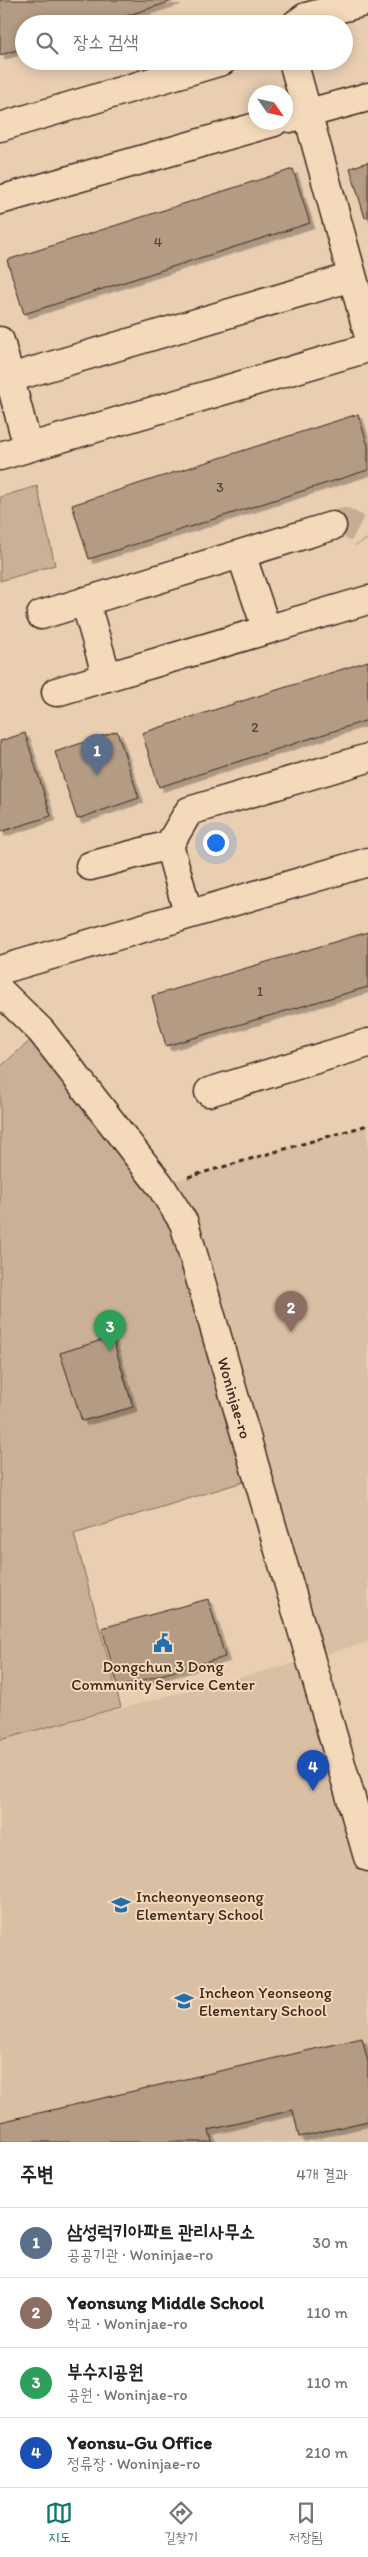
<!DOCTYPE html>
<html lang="ko">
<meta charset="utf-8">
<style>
body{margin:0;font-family:Itim,"Poor Story",sans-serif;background:#f2f2f2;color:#202124}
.compass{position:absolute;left:248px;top:85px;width:45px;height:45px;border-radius:50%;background:#fff;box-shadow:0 2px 12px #0003;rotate:124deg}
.you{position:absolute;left:215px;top:842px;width:18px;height:18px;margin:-12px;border:4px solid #fff;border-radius:50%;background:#1a73e8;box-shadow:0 0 0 8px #1a73e833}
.badge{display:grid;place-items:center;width:32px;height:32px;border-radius:50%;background:#0f766e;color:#fff;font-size:16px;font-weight:700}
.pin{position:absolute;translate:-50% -41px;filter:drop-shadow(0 1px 2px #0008)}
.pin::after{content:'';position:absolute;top:26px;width:18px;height:15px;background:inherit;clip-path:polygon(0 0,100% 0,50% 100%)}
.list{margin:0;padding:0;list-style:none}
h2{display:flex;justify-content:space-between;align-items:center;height:65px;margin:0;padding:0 20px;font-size:21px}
h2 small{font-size:16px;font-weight:400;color:#757577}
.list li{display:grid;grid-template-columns:32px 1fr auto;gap:15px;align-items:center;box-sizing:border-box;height:70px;padding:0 20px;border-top:1px solid #e0e0e0}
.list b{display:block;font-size:19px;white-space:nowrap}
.list p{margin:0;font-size:16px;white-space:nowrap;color:#757577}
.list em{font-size:16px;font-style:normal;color:#757577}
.icon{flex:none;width:28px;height:28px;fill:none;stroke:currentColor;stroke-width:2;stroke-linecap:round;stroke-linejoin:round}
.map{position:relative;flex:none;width:368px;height:2142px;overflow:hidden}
.search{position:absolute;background:#fff;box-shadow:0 2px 12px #0003;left:15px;right:15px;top:15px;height:55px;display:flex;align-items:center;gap:12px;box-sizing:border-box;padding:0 18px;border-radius:28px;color:#757577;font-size:19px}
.sheet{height:345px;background:#fff}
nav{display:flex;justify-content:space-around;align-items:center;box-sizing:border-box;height:70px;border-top:1px solid #e0e0e0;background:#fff;font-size:14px;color:#757577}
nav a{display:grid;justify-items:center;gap:2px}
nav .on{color:#0f766e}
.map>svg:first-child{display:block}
.built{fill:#d9bfa4}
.green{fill:#c9b096;stroke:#826d5a}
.building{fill:#b39b84;stroke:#3b2a1e;filter:url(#shadow)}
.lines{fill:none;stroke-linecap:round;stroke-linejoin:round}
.minor-tunnel{stroke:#c6ad94;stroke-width:28;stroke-dasharray:28 14;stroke-linecap:butt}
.minor-casing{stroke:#3b2a1e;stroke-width:31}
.major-casing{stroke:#3b2a1e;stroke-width:31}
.path{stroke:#3b2a1e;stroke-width:3;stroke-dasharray:5 4;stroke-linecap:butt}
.minor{stroke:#f4d9bb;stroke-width:28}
.major{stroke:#f4d9bb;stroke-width:28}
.labels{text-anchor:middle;stroke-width:4;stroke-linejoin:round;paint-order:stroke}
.number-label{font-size:14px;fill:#594638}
.street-label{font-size:16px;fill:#3b2a1e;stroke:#f4d9bb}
.poi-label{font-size:16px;fill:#3b2a1e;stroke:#f4d9bb;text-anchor:start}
</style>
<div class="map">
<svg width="368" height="2142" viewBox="0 0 368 2142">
<defs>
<filter id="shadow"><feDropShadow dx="4.5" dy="4.5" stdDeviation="0" flood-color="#0004"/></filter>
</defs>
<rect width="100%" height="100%" fill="#e9ceb2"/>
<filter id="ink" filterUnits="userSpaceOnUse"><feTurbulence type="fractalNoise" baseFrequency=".02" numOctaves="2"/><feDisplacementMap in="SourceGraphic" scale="10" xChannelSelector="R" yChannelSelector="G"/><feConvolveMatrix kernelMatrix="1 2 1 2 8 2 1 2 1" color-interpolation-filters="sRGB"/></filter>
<g filter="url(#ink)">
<path class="built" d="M368,1125V1642L310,1659L368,1861V2142H0V1740L310,1659L160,1185Z"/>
<path class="green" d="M37,486L55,565L0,581V497Z
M41,1031L160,1185L256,1478L74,1534L121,1707L0,1740V1067Z"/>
<path class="building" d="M0,0H176L100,24H24V48L0,55Z
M368,162V217L365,218L350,168Z
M293,169L310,223L24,314L7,260Z
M358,414L368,446V470L89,559L72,505Z
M368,661V720L159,787L142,733Z
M117,731L139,798L77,819L55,752Z
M25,733L51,816L0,832V741Z
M368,932V987L166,1046L152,996Z
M112,1337L133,1407L82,1421L60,1353Z
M208,1599L225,1657L118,1687L102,1628Z
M362,2038L368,2062V2121L299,2137L293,2110L209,2130L212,2142H0V2122Z"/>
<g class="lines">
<path class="minor-tunnel" d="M332,526L345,522L364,532L368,540"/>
<g class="minor-casing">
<path id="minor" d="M296,24L306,17L368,1
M293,61L368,333
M290,118L368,97
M0,127L222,61
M0,200L274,122
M0,341L28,448
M0,381L352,277
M0,456L368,348
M241,554L267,630
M85,601L107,677
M41,615L332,526
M56,692L368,600
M90,866L169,845
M188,913L169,845L189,811L368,758
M0,970L368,862
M209,1092L368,1043"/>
</g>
<g class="major-casing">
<g id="major">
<path id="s1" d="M0,991L41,1031L160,1185L184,1223L368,1857"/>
</g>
</g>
<path class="path" d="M188,1177L368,1125"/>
<use href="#minor" class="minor"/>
<use href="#major" class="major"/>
</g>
</g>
<defs>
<g id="civic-bare" transform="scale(1.5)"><path d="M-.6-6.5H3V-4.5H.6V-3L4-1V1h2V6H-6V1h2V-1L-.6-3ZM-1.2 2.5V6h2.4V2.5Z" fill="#1f6fb2" stroke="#f4d9bb" stroke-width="2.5" paint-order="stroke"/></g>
<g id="school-bare" transform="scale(1.5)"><path d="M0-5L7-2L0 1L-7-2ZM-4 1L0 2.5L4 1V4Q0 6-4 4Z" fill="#1f6fb2" stroke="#f4d9bb" stroke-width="2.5" paint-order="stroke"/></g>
</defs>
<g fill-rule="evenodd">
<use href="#civic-bare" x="163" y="1643"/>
<use href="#school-bare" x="121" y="1905"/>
<use href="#school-bare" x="184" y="2001"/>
</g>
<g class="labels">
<g class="number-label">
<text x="158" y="247">4</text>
<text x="220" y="492">3</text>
<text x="255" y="732">2</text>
<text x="260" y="996">1</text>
</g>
<g class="street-label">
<text dy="6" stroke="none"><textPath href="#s1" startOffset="479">Woninjae-ro</textPath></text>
</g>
<g class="poi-label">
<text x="163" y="1672" text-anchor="middle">Dongchun 3 Dong<tspan x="163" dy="18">Community Service Center</tspan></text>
<text x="136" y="1902">Incheonyeonseong<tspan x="136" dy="18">Elementary School</tspan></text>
<text x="199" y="1998">Incheon Yeonseong<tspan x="199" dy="18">Elementary School</tspan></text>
</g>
</g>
</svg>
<svg class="compass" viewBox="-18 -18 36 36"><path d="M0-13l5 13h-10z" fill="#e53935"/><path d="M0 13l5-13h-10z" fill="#757577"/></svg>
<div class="you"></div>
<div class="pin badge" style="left:97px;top:775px;background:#5c6f8a">1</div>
<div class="pin badge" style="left:291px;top:1332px;background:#8d6e63">2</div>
<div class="pin badge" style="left:110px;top:1351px;background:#2e9e5b">3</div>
<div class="pin badge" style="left:313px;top:1791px;background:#1a4fb4">4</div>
<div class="search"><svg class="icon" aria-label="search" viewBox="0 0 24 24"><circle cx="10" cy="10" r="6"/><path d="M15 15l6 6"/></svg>장소 검색</div>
</div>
<section class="sheet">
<h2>주변<small>4개 결과</small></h2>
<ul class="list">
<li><span class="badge" style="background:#5c6f8a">1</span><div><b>삼성럭키아파트 관리사무소</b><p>공공기관 · Woninjae-ro</p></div><em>30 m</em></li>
<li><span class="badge" style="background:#8d6e63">2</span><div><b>Yeonsung Middle School</b><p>학교 · Woninjae-ro</p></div><em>110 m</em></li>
<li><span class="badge" style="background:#2e9e5b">3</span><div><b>부수지공원</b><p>공원 · Woninjae-ro</p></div><em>110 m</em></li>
<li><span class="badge" style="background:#1a4fb4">4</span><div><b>Yeonsu-Gu Office</b><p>정류장 · Woninjae-ro</p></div><em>210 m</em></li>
</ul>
</section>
<nav>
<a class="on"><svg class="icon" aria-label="map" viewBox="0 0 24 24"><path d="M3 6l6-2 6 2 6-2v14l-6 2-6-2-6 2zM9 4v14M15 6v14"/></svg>지도</a>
<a><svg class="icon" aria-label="directions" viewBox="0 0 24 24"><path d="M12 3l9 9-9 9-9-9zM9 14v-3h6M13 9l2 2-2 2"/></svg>길찾기</a>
<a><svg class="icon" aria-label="saved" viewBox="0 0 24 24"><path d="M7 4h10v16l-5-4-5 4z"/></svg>저장됨</a>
</nav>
